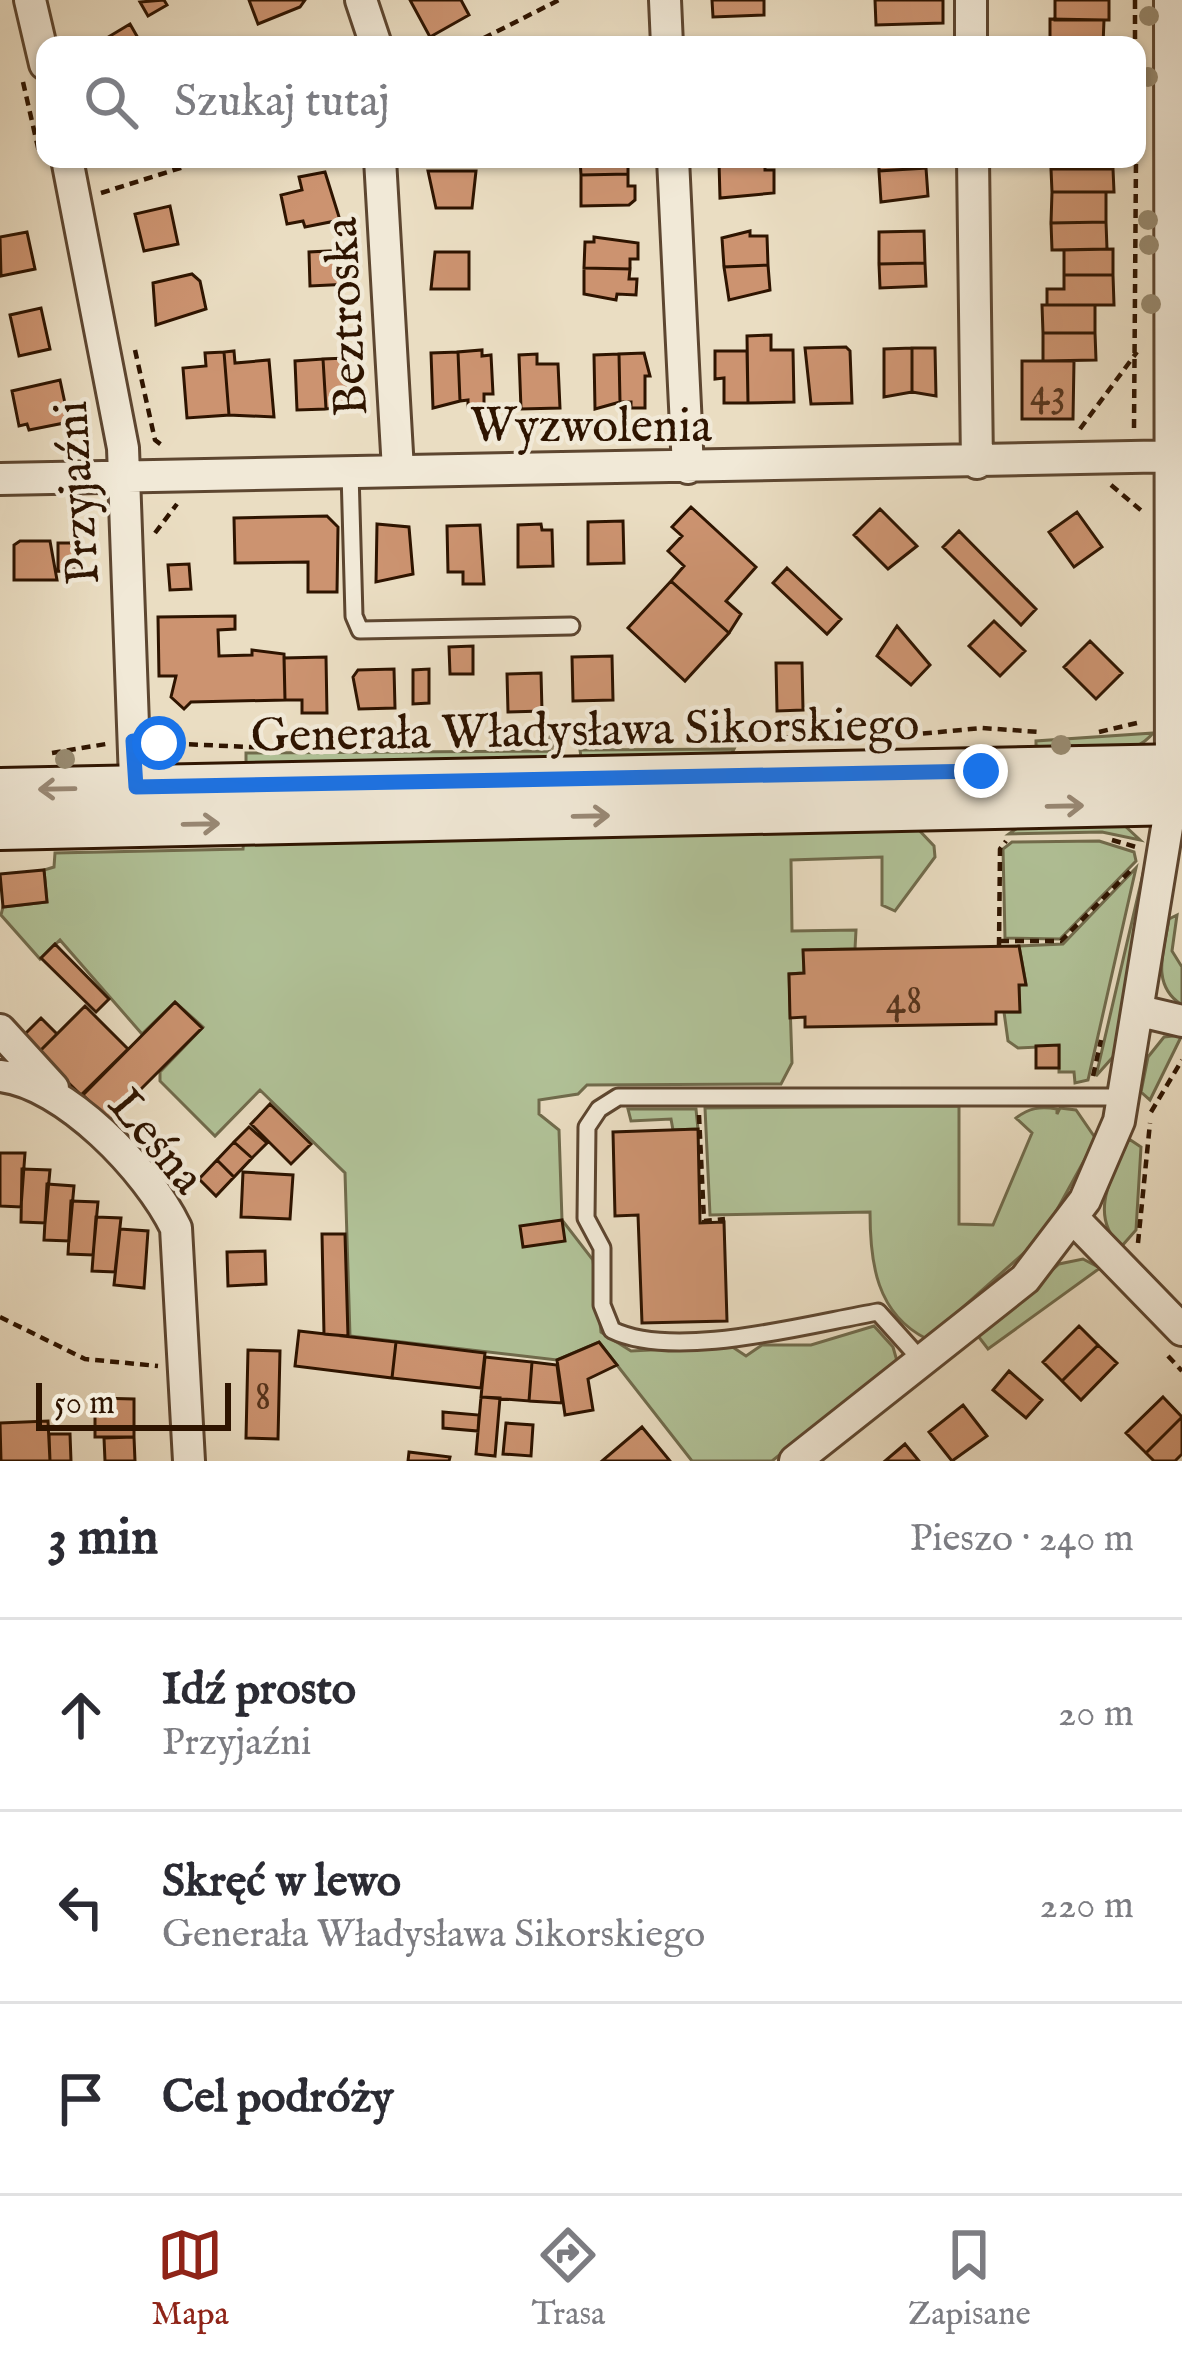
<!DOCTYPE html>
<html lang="pl">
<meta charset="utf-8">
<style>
body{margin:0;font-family:"IM FELL English",serif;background:#f7f7f7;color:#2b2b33}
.scale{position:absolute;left:36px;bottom:30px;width:195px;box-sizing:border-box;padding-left:12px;border:6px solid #2e1400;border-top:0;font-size:33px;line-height:42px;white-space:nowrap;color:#2e1400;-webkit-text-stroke:9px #f1e9d7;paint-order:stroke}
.stop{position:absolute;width:36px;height:36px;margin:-27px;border:9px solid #1a73e8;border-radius:50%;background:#fff}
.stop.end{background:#1a73e8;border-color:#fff;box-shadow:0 3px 12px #0008}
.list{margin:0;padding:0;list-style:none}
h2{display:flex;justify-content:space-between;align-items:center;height:156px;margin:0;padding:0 48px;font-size:51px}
h2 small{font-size:39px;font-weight:400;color:#7c7c81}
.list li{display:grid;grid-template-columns:78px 1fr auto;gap:36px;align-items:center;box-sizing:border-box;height:192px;padding:0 48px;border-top:3px solid #e1e1e2}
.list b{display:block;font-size:45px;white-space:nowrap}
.list p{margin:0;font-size:39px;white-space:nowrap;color:#7c7c81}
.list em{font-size:39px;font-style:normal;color:#7c7c81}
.icon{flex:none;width:66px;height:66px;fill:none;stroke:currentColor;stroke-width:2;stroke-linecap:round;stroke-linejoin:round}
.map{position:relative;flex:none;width:1182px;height:1461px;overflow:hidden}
.search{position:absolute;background:#fff;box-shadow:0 3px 9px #0004;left:36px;right:36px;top:36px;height:132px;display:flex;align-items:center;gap:30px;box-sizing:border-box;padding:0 42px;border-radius:24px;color:#7c7c81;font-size:45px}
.sheet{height:732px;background:#fff}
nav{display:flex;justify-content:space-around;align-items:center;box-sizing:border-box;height:168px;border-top:3px solid #e1e1e2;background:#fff;font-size:33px;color:#7c7c81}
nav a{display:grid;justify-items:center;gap:6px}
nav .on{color:#8f2418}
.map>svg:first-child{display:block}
.green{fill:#b1c298;stroke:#706b4c;stroke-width:3}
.building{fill:#cc9370;stroke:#2e1400;stroke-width:3}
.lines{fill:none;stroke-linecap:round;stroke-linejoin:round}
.service-casing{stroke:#5d4630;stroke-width:21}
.minor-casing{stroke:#5d4630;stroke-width:36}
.secondary-casing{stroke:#2e1400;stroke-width:48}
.path{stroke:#2e1400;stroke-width:4.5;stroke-dasharray:9 6;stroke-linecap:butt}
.service{stroke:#f1e9d7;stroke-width:15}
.minor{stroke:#f1e9d7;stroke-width:30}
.secondary{stroke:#f1e9d7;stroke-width:42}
.tree{fill:#988b71}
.oneway{stroke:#998976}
.route{stroke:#1a73e8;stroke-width:15}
.labels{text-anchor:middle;stroke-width:9;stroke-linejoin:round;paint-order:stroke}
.number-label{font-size:42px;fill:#56341c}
.street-label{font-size:48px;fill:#2e1400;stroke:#f1e9d7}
</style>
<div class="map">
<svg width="1182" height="1461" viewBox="0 0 1182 1461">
<rect width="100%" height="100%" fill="#eaddc2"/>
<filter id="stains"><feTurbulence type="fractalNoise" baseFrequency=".00167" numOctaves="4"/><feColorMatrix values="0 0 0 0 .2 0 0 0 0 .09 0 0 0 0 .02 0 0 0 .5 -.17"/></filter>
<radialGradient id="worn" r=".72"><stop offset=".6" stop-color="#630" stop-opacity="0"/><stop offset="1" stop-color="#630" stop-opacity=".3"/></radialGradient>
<path class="green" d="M1153,733C1128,765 1071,750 1036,746V741Z
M734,749L731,755L581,757L580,750Z
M561,751V759L246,771V753Z
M1124,825L1140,840L1102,832L1009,834L1020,826Z
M917,828L934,846L935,857L895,911L882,905V857L791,860L792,931L856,930L855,949L804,950V973L789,974L792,1063L781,1084L587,1085L578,1094L539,1100V1114L559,1130L562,1220L593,1260L601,1332L631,1351L731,1346L746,1356L762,1345H811L874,1326L893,1347L897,1361L772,1461H692L599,1342L557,1360L350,1336L345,1173L260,1090L215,1136L160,1081V1072L203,1027L175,1002L142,1034L60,940L40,959L1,915L3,907L47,902L44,870L54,867L55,853L243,849L244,837Z
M1099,841L1134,852L1136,861L1060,939L1005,938L1003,849L1012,842Z
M1146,861L1120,1049L1096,1076Z
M1136,868L1088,1080L1075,1083L1074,1072H1059V1046L1018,1048L1008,1041L1004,1012H1019V985L1026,984L1019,946L1063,944Z
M1177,915L1172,951L1182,967V1005C1150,985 1164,950 1169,919Z
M1182,1035L1150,1100L1141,1092L1148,1057L1164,1037Z
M959,1106V1224L993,1225L1032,1133L1016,1118C1029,1108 1040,1106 1057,1109V1114L1060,1108L1076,1110L1096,1139L1042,1237L927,1339C876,1314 870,1262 870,1212L710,1215L705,1108Z
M628,1109H696L698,1129L673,1130L671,1119L631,1121Z
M1129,1139L1141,1147L1136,1230L1121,1247C1087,1214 1113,1175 1129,1139Z
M1083,1259L1100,1268L988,1349L978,1336L1059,1264Z"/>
<path class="building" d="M164,0L167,5L148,16L140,2Z
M249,0H305L300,7L258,24Z
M410,0H461L469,15L430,37Z
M712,0H764V15L713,17Z
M875,0H943V23L876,25Z
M1055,0H1109V20H1055Z
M1050,19L1104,20L1103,45H1050Z
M130,24L142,45H95Z
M580,159H635V165H628V174L581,175Z
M879,159H926V168L879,171Z
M1062,159H1113V169H1051V161Z
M765,161V170H774V193L720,198L719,162Z
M926,168L928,196L881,202L879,171Z
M1051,169H1113L1114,192H1052Z
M428,171H476L472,208H436Z
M325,172L340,220L305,227L303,221L287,224L281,195L302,190L299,177Z
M628,174V186H635V200L629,205L581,206V175Z
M1052,192H1106V222L1051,223Z
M170,206L178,244L144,251L135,214Z
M1106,222L1107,249L1052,250L1051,223Z
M750,231V236H767L768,265L724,267L722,238Z
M924,231L925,263L879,264V232Z
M27,232L35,269L1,276L0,237Z
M594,237L638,243V259H630V269L584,268L585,242H594Z
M1113,249V275H1064V250Z
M348,250L350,284L310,286L309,252Z
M435,252H469V289H431Z
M925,263L926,286L880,288L879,264Z
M768,265L770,290L729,300L724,267Z
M584,268L630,269L629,279H637L636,295L617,294L616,300L584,294Z
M192,274L200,281L206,309L156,325L153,283Z
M1064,275H1113L1114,305H1047V289H1064Z
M1042,305H1095V333H1043Z
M41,308L50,349L19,356L10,315Z
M1043,333H1095L1096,360L1043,361Z
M771,335V350H793L794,402L748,403L747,336Z
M846,347L850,351L852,403L811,404L805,348Z
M912,348V392L884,397V349Z
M912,348H935L936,396L912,392Z
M482,350V356L491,355L493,394H484V406L468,407V400L460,401L458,352Z
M234,351L235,363L269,360L274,417L229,415L224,352Z
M715,351H747L748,403H724V378L715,379Z
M224,352L229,415L187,418L183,368L206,366L205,353Z
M458,352L460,401L433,408L431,353Z
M644,353L650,376H645V408H631V402H620L619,354Z
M537,354V364H558L560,408L521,409L519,355Z
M619,354L620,402L595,409L594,355Z
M347,358L350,407L326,409L323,359Z
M323,359L326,409L297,410L295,361Z
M1022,361H1074L1073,419H1022Z
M60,380L69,422L29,430L27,424L19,426L12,391Z
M691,507L756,567L726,601L741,614L729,633L671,581L684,566L668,551L682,536L672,527Z
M880,509L917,546L888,569L854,535Z
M1077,512L1102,547L1074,567L1049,532Z
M327,516L338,527L337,592H308V562L235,563L234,518Z
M623,521L624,563L588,564V522Z
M377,524L409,527L413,574L376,582Z
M541,524L542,530H552L553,566L518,567V525Z
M480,525L484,584H463V572H448L447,526Z
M959,531L1036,609L1021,625L943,547Z
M20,541H50L57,580H14V545Z
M58,543H74V572L58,571Z
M189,564L191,589L170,590L168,565Z
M787,568L841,619L827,634L773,583Z
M671,581L729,633L685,681L628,628Z
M235,616V629L218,630L219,656L252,655V650L284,654L285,700L191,702L184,709L171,697L176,676H159L158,617Z
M994,621L1025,651L1000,676L969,646Z
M897,626L930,665L911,685L877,656Z
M1090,641L1122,673L1096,699L1064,667Z
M473,646V674H450L449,647Z
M612,656L613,700L573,701L572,657Z
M326,657L327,713H302V700H285L284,658Z
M776,663H802L803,710L777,711Z
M394,669L395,708L359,709L353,677L358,670Z
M429,669V703L413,704V670Z
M541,673L542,711L508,712L507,674Z
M44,870L47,902L3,907L0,874Z
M55,944L109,999L96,1012L41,958Z
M1019,946L1026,985H1019L1020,1012H996V1024L805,1027V1017L790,1018L789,974L804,973L803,950Z
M175,1002L202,1028L109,1121L83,1095Z
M85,1006L128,1049L81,1095L38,1053Z
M41,1018L57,1034L38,1053L22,1037Z
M1059,1045V1068H1036V1046Z
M270,1104L311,1144L291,1164L251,1124Z
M249,1127L267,1143L252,1158L234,1142Z
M698,1129L700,1223L724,1222L727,1321L642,1323L638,1215L615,1216L613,1132Z
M234,1142L252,1158L234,1177L217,1160Z
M0,1153H25L21,1207L0,1206Z
M217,1160L234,1177L216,1196L199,1179Z
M22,1169L50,1170L45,1223L21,1222Z
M243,1172L293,1175L290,1219L241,1217Z
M47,1184L74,1186L69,1241L44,1240Z
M71,1201L98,1202L93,1255L68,1254Z
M96,1217L121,1218L115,1272L92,1271Z
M562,1220L565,1241L523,1247L520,1226Z
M120,1229L148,1231L144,1288L114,1285Z
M322,1234H345L348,1336L324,1334Z
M265,1251L266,1284L228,1286L227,1252Z
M1079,1326L1098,1345L1062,1381L1043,1362Z
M299,1331L396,1342L392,1378L295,1366Z
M396,1342L485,1353L481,1388L392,1378Z
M599,1342L617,1365L588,1379L593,1410L565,1415L557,1360Z
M1098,1345L1117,1363L1081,1400L1062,1381Z
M248,1350L280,1351L278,1439L246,1438Z
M485,1357L532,1362L529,1401L481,1397Z
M532,1362L557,1365L562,1403L529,1401Z
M1009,1371L1042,1400L1026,1418L993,1390Z
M481,1397L500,1398L495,1456L476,1454Z
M1163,1397L1182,1417L1146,1453L1126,1433Z
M95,1398L134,1399V1437H95Z
M963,1405L987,1436L952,1461L929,1432Z
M443,1412L479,1415L478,1431L443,1428Z
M1182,1417V1454L1175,1461H1154L1146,1453Z
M48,1421L50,1461H1L0,1423Z
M506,1423L533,1425L531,1456L503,1454Z
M642,1427L670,1461H602Z
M49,1434H70L71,1461H50Z
M134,1437L135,1461H105L104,1438Z
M905,1444L919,1461H885Z
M409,1452L450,1457L449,1461H408Z"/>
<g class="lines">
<g class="service-casing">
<path id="service" d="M350,472L354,616L360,630L571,626
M922,1361L878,1312C808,1324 675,1361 612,1330L602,1305V1248L586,1218L587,1127L599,1109L618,1097H1125"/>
</g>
<g class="minor-casing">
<path id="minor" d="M30,0L45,64
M361,0L375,42
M665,0L667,45
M971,0V45
M67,159L123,448L136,808
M380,159L398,470
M673,159L688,468
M973,159L977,463
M0,479L1182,456
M1140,1011L1182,1021
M0,1030L53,1088
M0,1076C65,1083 148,1170 176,1228L189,1461
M1074,1219L1182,1330
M795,1461L1025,1279L1085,1200L1119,1121L1171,803L1170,0"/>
</g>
<g class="secondary-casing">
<path id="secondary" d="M0,790L1182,766
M0,828L1182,803"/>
</g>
<path class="path" d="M1135,0V45
M470,45L559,0
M23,82L39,152
M101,193L209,159
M135,350L155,440L163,446
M1134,428L1136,159
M1080,429L1137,352
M1111,485L1143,512
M155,533L177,504
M1099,732L1141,722
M908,735L982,728L1040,732
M771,738L831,737
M159,743L273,748
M52,753L106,744
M1112,840L1136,847
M1000,941H1061L1132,869
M999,946L1000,849L1006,841
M1093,1076L1101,1040
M1151,1112L1182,1060
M699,1115L704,1221L725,1219
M1138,1243L1150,1123
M0,1317L85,1359L158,1366
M1168,1356L1182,1371"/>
<use href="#service" class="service"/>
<use href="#minor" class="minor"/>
<use href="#secondary" class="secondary"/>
</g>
<g class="tree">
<circle cx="1149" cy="16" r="10"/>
<circle cx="1148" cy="77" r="10"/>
<circle cx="1148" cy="220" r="10"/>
<circle cx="1149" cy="245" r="10"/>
<circle cx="1151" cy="304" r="10"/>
<circle cx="557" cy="741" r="10"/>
<circle cx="1061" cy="745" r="10"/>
<circle cx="65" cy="759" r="10"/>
</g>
<defs><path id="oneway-shaft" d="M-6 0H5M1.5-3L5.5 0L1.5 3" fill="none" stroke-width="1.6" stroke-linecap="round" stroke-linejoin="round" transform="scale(3)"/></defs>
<g class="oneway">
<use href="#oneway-shaft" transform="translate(57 789) rotate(179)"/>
<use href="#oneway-shaft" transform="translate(1065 806) rotate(-1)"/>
<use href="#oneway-shaft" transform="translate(591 816) rotate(-1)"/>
<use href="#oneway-shaft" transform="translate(201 824) rotate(-1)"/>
</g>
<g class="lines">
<path class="route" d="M159,743L133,741L136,787L981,771"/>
</g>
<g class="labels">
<g class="number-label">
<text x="1048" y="405">43</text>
<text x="904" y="1013">48</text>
<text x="263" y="1409">8</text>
</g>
<g class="street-label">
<text transform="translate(344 317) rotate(-93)" y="17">Beztroska</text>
<text x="591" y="441">Wyzwolenia</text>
<text transform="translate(75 493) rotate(-94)" y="17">Przyjaźni</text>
<text transform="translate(585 728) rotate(-1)" y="17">Generała Władysława Sikorskiego</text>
<text transform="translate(158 1140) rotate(50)" y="17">Leśna</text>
</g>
</g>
<rect width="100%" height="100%" filter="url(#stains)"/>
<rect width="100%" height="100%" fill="url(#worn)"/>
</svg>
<div class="scale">50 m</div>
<div class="stop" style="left:159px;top:743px"></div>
<div class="stop end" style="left:981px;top:771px"></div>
<div class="search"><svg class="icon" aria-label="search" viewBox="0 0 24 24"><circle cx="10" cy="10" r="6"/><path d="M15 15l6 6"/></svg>Szukaj tutaj</div>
</div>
<section class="sheet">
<h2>3 min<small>Pieszo · 240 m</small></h2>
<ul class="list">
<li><svg class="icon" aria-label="ahead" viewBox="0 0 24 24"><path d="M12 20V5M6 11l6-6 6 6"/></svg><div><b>Idź prosto</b><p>Przyjaźni</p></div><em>20 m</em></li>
<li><svg class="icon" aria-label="left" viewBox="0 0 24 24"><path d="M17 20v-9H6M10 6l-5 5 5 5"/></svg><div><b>Skręć w lewo</b><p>Generała Władysława Sikorskiego</p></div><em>220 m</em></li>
<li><svg class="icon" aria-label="arrive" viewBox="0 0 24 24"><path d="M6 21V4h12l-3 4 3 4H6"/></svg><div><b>Cel podróży</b></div></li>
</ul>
</section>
<nav>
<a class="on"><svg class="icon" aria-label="map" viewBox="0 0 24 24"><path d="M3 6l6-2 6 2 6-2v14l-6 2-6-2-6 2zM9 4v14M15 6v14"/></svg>Mapa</a>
<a><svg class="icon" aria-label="directions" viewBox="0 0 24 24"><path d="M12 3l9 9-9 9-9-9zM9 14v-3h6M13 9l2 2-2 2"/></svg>Trasa</a>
<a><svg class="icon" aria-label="saved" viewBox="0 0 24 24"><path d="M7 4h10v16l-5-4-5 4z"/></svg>Zapisane</a>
</nav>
